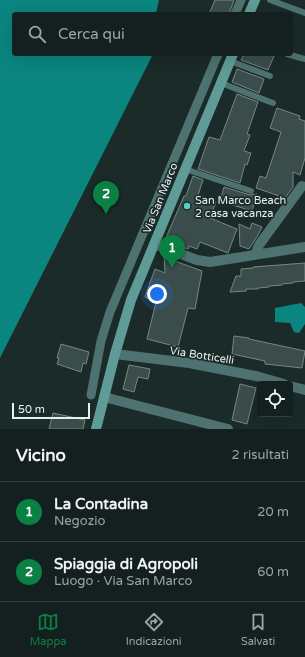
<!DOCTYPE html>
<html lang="it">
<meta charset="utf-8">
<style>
body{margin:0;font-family:"Varela Round",sans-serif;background:#212d2c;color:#f1f3f6}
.controls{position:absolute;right:12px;bottom:12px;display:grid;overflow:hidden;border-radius:4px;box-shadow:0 4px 16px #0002}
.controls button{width:36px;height:36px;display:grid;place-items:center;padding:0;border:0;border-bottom:1px solid #333e3d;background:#14201f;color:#f1f3f6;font:20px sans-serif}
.scale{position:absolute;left:12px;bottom:10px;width:78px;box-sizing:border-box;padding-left:4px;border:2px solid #e6f0ef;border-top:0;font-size:11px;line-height:14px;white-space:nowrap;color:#e6f0ef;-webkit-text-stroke:3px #1a2b29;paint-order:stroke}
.you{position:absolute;left:157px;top:294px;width:14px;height:14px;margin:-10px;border:3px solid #fff;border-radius:50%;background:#1a73e8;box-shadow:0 0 0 6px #1a73e833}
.badge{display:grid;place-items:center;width:26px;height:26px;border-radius:50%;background:#0b8043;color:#fff;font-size:13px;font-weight:700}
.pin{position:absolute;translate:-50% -33px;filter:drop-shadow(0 1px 2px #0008)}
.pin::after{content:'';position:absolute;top:21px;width:14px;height:12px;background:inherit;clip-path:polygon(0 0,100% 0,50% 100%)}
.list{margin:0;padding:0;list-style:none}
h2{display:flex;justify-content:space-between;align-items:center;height:52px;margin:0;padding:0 16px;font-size:17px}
h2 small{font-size:13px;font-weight:400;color:#9da3a4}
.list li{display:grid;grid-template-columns:26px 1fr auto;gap:12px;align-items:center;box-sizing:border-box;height:60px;padding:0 16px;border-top:1px solid #333e3d}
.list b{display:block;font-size:15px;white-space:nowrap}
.list p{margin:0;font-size:13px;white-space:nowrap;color:#9da3a4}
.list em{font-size:13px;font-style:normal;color:#9da3a4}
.icon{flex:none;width:22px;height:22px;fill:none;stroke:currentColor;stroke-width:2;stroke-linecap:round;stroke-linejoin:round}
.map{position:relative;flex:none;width:305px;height:429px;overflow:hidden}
.search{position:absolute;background:#14201f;box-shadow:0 4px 16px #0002;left:12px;right:12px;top:12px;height:44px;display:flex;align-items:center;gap:10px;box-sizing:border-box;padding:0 14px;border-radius:4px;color:#9da3a4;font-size:15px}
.sheet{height:172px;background:#14201f}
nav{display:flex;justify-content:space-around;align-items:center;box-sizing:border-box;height:56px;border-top:1px solid #333e3d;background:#14201f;font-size:11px;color:#9da3a4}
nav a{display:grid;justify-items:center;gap:2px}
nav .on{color:#0b8043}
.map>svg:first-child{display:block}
.water{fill:#0b857f}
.building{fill:#3b4d4b;stroke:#758785}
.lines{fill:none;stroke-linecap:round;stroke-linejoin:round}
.service{stroke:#4d726f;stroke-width:6}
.pedestrian{stroke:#4d726f;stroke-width:9}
.minor{stroke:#4d726f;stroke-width:10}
.secondary{stroke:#5f9c97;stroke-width:10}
.poi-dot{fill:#55cec5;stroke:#1a2b29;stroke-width:1.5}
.labels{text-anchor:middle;stroke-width:3.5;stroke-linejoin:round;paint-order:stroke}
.street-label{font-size:11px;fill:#e6f0ef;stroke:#1a2b29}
.poi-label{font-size:11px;fill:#e6f0ef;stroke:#1a2b29;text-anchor:start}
</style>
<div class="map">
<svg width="305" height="429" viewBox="0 0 305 429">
<rect width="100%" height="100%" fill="#1a2b29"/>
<path class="water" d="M0,0H159L156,14H14V54H153L0,358Z
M301,303L305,307V324L299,333L294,332L290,323L275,322V308Z"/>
<path class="building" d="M215,0H234L229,14H209Z
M244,54H269L274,56L268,70L241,60Z
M237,69L264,79L259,93L232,82Z
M237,94L258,102L247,134L250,135L244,151L251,153L247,165L245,164L240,183L198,169L209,137L220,140Z
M277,108L300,116L299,119L305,121V158L300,175L293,172V187L285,198L256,188L260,176L266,178L281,132L270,128Z
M193,176L203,180L198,195L216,202L210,218L237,229L228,253L200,242L197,249L189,246L188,249L165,240L184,196H186Z
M224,187L250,195L257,194L252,211L220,201Z
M252,223L262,227L258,235L249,249L240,246L239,224L250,229Z
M164,257L202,271L195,309L188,308L178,347L147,339L156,302L145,297L155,269L165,273Z
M305,263V281L293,282V283L282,284V285L269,286V287L258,288V289H246V291L230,292L236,276H241V269L253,268V267Z
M234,336L249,338V339L305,351L302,368L265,364V361L232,354Z
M61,344L89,352L86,364L83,363L81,372L57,364L59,358H57Z
M129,365L150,369L148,379L138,377L134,392L123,389Z
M240,384L256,388L247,424L232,420Z
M53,413L85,420L83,429H49Z"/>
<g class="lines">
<path class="service" d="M270,0L305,13
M287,54L305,59
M230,61L270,76
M221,83L273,103
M185,169L251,191"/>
<path class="pedestrian" d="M235,14L241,0
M91,395L101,341L110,312L218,54"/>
<path class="minor" d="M154,244L197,260L210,262L305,247
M255,255L259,245L302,186
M115,354L189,363L256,376L284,384
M290,386L305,390
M104,397L228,429"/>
<path class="secondary" d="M249,14L255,0
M96,429L115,354L131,300L233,54"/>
</g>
<circle class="poi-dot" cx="187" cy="206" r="4"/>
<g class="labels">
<g class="street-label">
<text transform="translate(160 198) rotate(-68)" y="4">Via San Marco</text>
<text transform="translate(202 355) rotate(9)" y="4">Via Botticelli</text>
</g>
<g class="poi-label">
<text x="195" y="204">San Marco Beach<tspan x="195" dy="13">2 casa vacanza</tspan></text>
</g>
</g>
</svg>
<div class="controls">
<button><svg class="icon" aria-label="locate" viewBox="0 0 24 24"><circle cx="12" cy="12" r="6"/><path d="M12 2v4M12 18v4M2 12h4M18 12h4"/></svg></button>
</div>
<div class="scale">50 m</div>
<div class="you"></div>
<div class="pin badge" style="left:172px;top:268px">1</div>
<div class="pin badge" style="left:106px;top:214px">2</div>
<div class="search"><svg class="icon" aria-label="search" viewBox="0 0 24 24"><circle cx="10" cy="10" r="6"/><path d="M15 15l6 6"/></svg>Cerca qui</div>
</div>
<section class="sheet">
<h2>Vicino<small>2 risultati</small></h2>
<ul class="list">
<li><span class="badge">1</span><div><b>La Contadina</b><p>Negozio</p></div><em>20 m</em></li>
<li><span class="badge">2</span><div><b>Spiaggia di Agropoli</b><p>Luogo · Via San Marco</p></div><em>60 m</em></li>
</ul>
</section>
<nav>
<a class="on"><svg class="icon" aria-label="map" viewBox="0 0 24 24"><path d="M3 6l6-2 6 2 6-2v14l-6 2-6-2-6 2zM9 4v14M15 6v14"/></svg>Mappa</a>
<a><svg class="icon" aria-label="directions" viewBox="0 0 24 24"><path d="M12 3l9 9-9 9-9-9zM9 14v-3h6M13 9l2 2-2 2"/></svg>Indicazioni</a>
<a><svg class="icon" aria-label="saved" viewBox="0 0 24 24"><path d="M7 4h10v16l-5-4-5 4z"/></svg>Salvati</a>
</nav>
